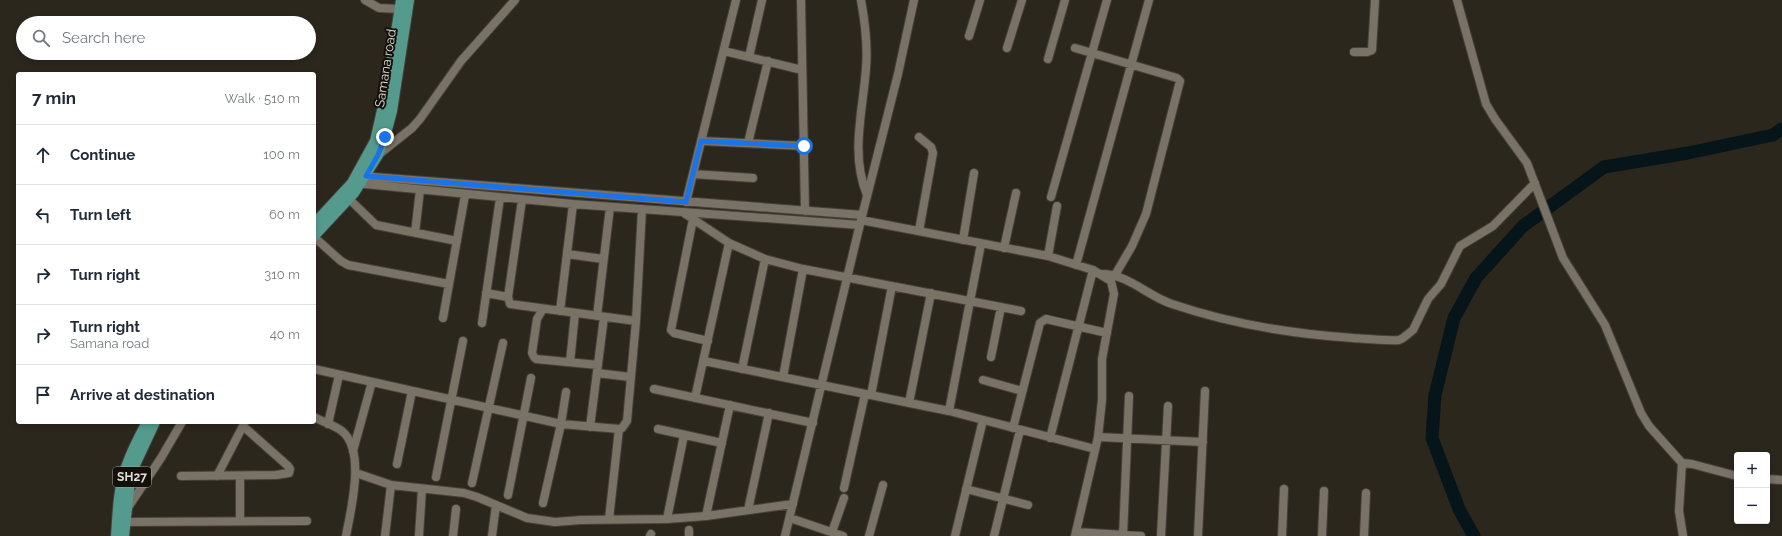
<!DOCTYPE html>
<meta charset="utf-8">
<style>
body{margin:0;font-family:Raleway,sans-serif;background:#f6f6f7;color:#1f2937}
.controls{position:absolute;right:12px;bottom:12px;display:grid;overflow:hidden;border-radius:4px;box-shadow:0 2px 6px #0003}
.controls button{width:36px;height:36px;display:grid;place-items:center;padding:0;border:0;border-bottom:1px solid #e0e1e3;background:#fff;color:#1f2937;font:20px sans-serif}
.stop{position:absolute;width:12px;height:12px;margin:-9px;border:3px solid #1a73e8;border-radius:50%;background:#fff}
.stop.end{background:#1a73e8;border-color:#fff;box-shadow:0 1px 4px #0008}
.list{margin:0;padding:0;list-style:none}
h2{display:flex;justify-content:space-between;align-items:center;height:52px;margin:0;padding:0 16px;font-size:17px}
h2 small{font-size:13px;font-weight:400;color:#747a83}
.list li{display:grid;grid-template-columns:26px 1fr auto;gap:12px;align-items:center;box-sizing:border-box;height:60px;padding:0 16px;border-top:1px solid #e0e1e3}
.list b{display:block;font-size:15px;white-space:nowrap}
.list p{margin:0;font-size:13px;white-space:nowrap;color:#747a83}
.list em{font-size:13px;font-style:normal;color:#747a83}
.icon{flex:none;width:22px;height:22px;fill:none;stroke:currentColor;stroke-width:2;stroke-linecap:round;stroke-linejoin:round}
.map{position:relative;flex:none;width:1782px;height:536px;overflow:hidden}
.search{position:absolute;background:#fff;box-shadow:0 2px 6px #0003;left:16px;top:16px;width:300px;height:44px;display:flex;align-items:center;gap:10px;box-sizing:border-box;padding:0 14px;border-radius:22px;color:#747a83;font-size:15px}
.panel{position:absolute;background:#fff;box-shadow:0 2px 6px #0003;left:16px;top:72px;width:300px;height:352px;border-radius:4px}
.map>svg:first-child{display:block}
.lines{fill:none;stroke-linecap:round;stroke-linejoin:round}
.river{stroke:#06151a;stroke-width:13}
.minor-casing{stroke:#464139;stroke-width:10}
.major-casing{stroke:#464139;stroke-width:12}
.minor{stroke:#797266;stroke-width:8}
.major{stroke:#549b8e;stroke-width:10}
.route{stroke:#1a73e8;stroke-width:5}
.labels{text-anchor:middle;stroke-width:4;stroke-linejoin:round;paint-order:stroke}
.shield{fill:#13100c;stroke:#a4a09a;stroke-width:1}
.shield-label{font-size:12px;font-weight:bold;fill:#e2ded7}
.street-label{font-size:13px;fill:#e2ded7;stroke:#13100c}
</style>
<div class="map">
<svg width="1782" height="536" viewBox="0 0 1782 536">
<rect width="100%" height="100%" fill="#2c271d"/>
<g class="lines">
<path class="river" d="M1474,536L1459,509L1432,438L1435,395L1454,318L1476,278L1523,226L1604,167L1688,153L1773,135L1782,129"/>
<g class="minor-casing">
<path id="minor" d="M365,0L379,8L399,9
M801,0L805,211
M861,0C865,22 868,45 866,68C863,111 850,154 867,195
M1457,0L1486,104L1495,119L1527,163L1563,258L1605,325L1641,413L1649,426L1682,463L1679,511L1683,536
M969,36L980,0
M1007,48L1022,0
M1075,48L1177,78L1180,81L1146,214L1132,246L1115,275
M724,51L802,70
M1354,52H1367L1372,50L1375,0
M749,57L762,0
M1048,59L1065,0
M919,137L931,147L933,153L919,231
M701,141L804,146
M748,143L768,61
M378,155L412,128L420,119L461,61L515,0
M693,174L753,178
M361,176L862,215
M354,183L573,204L860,225
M345,195L376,225L457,241
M1051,197L1107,0
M522,200L508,297L510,304L636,321
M686,202L736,0
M684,213L729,243L765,259L803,269L1021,311
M693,219L671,330L674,333L708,341
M861,220L1048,256L1093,270L1111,281L1114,294L1102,359V400L1098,437L1075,536
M415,233L420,190
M314,237L341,261L348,265L449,284
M963,240L974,173
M1004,248L1016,193
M567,254L603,259
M1048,256L1057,206
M1076,265L1149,0
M1101,274C1129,274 1147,296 1172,304C1231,324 1292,334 1353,338C1368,339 1384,341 1399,340L1403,338L1413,330L1428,299L1441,284L1460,246L1493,226L1535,183
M486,293L508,297
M543,309L537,319L532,353L534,357L536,359L598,365
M560,311L573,204
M597,316L610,207
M443,318L465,195
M482,323L500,198
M991,357L1001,307
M704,361L949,411L1095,449
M570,362L575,313
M314,369L561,424L619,429L622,428L627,421L636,321L642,209
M742,369L765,259
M597,373L630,377
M783,377L803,269
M983,380L1022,391
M654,389L813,423
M871,395L892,286
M695,398L729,243
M909,403L931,293
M949,411L981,244
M314,417C323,422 334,425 342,431C366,451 351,509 346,536
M328,424L339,375
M590,427L604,317
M1013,428L1040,323L1046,319L1107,333
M658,429L722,443
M1098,437L1203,442
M1050,438L1093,270
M353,451L372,382
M1682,463L1692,464L1737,476
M397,464L412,391
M356,473L391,485L464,493L477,497L527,518L555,522L581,520L667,519L706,516L793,504
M181,476L276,475L289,473L290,469L288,466L243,426
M217,476L245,422
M240,476V521
M436,477L463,341
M1767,479L1782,480
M472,483L503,343
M844,488L865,394
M966,489L1028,505
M508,495L531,378
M543,503L561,424L566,392
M127,509L161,458L182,422
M748,510L769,413
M706,516L730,405
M790,518L843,536
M609,519L619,429
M667,519L684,435
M125,522L307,521
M832,532L844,498
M1076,532L1141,536
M385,536L391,485
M419,536L422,489
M453,536L456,509
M492,536L496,505
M650,536L651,534
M689,536V530
M785,536L861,220L898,74L914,0
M869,536L883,485
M955,536L983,420
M994,536L1020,430
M1123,536L1129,396
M1161,536L1168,406
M1198,536L1205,391
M1282,536L1284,489
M1322,536L1324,491
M1364,536L1366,493"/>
</g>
<g class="major-casing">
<path id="major" d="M314,224L352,183L375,141L388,84L401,0
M314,236L354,193L378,155L385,137L392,111L409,0
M116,536C118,511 118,485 128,462C133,448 140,435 147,422
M124,536L129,490L134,467L155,422"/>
</g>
<use href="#minor" class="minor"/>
<use href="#major" class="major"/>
</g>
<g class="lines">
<path class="route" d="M385,137L378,155L366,176L686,202L701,141L804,146"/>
</g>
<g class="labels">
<rect class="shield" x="113" y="467" width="38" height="20" rx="3"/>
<g class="shield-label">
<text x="132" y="481">SH27</text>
</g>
<g class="street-label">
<text transform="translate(385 68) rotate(-81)" y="5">Samana road</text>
</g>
</g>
</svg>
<div class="controls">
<button>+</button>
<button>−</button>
</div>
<div class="stop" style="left:804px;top:146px"></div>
<div class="stop end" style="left:385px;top:137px"></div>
<div class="search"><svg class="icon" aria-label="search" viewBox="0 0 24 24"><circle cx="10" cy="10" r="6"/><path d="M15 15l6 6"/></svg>Search here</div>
<section class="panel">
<h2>7 min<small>Walk · 510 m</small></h2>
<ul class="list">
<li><svg class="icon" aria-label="ahead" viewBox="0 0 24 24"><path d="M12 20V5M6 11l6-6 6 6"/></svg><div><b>Continue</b></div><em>100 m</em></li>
<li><svg class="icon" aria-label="left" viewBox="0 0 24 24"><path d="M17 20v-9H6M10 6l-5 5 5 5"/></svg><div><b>Turn left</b></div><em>60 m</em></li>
<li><svg class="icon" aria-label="right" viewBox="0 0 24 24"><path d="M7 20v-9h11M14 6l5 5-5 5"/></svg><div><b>Turn right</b></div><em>310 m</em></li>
<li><svg class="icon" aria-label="right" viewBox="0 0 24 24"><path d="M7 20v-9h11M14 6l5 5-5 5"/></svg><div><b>Turn right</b><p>Samana road</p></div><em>40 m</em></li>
<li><svg class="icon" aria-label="arrive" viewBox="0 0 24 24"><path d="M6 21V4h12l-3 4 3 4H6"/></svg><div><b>Arrive at destination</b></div></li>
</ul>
</section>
</div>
